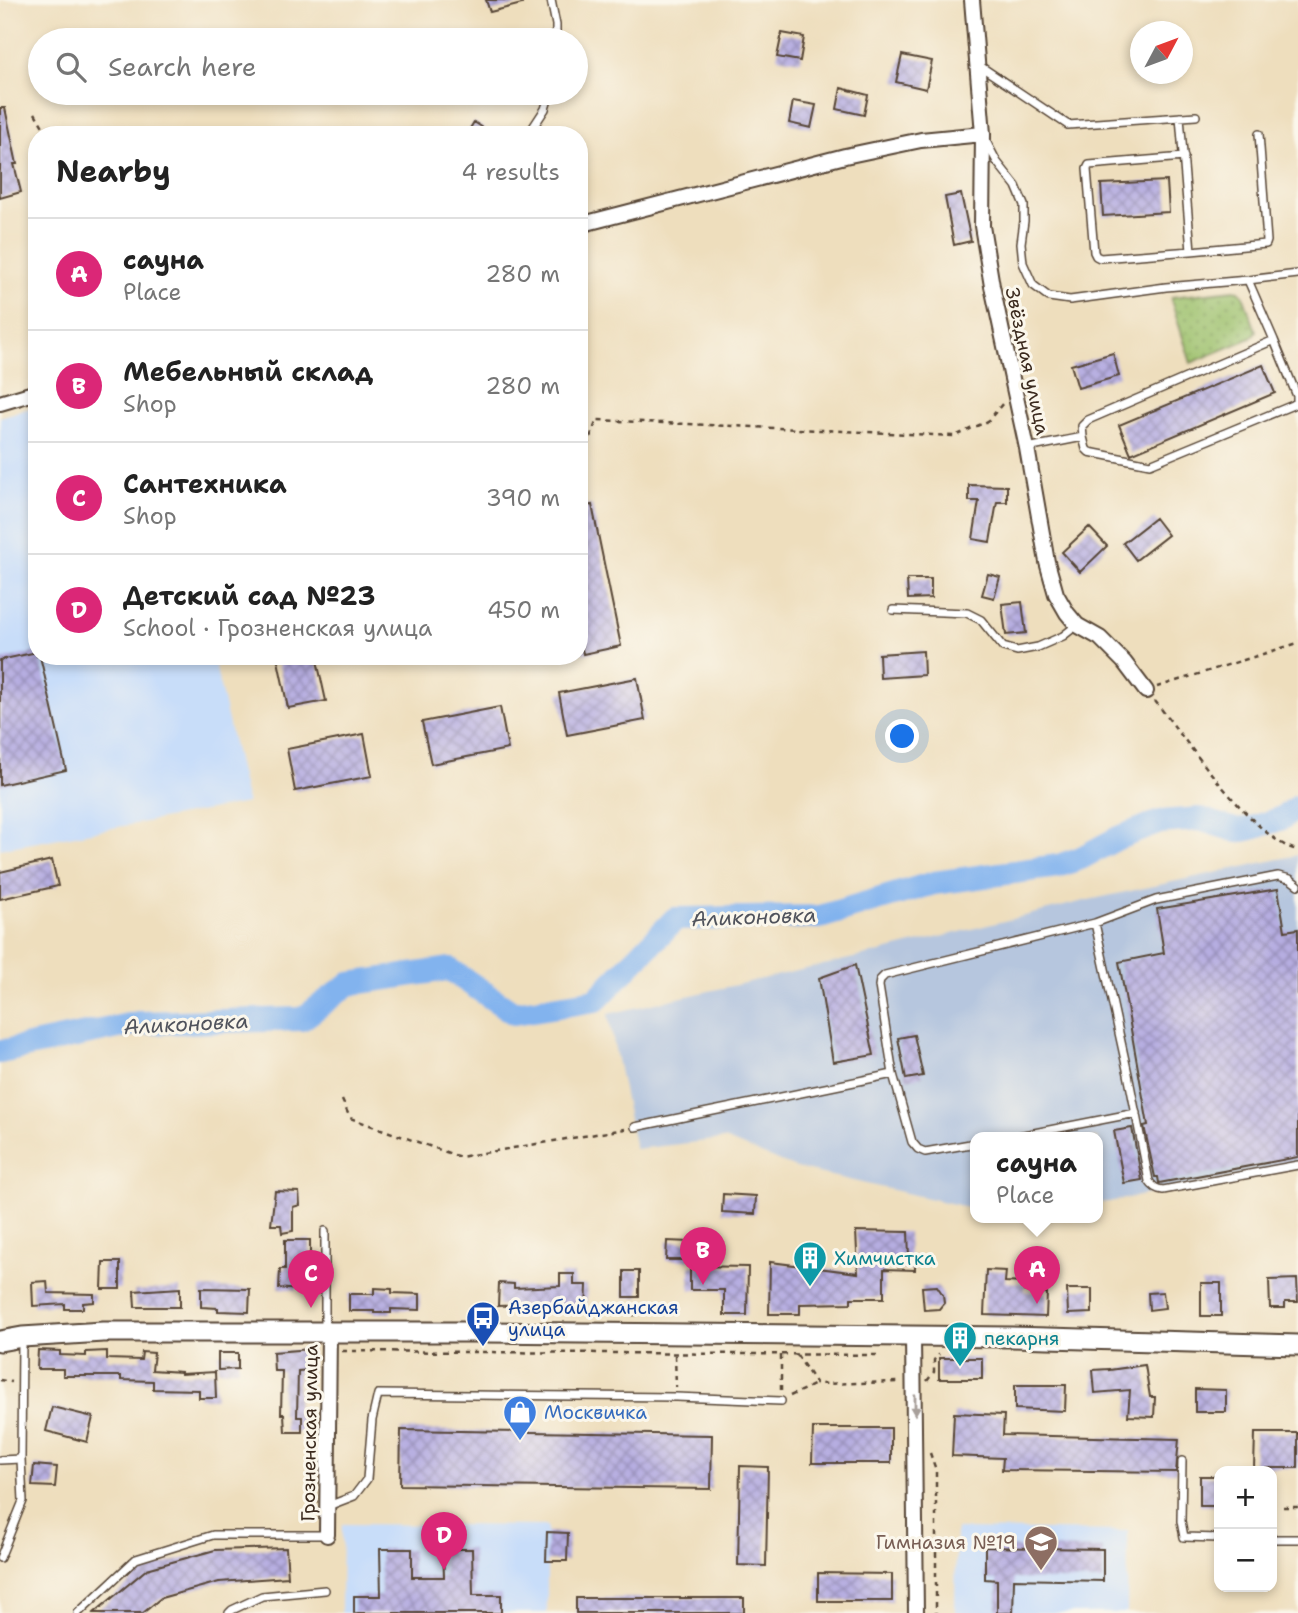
<!DOCTYPE html>
<meta charset="utf-8">
<style>
body{margin:0;font-family:"Shantell Sans",sans-serif;background:#f6f6f6;color:#222}
.controls{position:absolute;right:21px;bottom:21px;display:grid;overflow:hidden;border-radius:14px;box-shadow:0 4px 10px #0003}
.controls button{width:63px;height:63px;display:grid;place-items:center;padding:0;border:0;border-bottom:2px solid #e0e0e0;background:#fff;color:#222;font:35px sans-serif}
.compass{position:absolute;left:1130px;top:21px;width:63px;height:63px;border-radius:50%;background:#fff;box-shadow:0 4px 10px #0003;rotate:49deg}
.you{position:absolute;left:903px;top:737px;width:24px;height:24px;margin:-18px;border:5px solid #fff;border-radius:50%;background:#1a73e8;box-shadow:0 0 0 10px #1a73e833}
.badge{display:grid;place-items:center;width:46px;height:46px;border-radius:50%;background:#db2777;color:#fff;font-size:23px;font-weight:700}
.pin{position:absolute;translate:-50% -58px;filter:drop-shadow(0 2px 4px #0008)}
.pin::after{content:'';position:absolute;top:37px;width:24px;height:21px;background:inherit;clip-path:polygon(0 0,100% 0,50% 100%)}
.popup{position:absolute;left:970px;top:1132px;width:133px;height:91px;box-sizing:border-box;display:grid;place-content:center;border-radius:14px;background:#fff;filter:drop-shadow(0 2px 5px #0005);font-size:23px;white-space:nowrap;color:#767676}
.popup b{font-size:26px;color:#222}
.popup::after{content:'';position:absolute;left:50%;top:100%;margin-left:-14px;border:14px solid transparent;border-top-color:#fff}
.list{margin:0;padding:0;list-style:none}
h2{display:flex;justify-content:space-between;align-items:center;height:91px;margin:0;padding:0 28px;font-size:30px}
h2 small{font-size:23px;font-weight:400;color:#767676}
.list li{display:grid;grid-template-columns:46px 1fr auto;gap:21px;align-items:center;box-sizing:border-box;height:112px;padding:0 28px;border-top:2px solid #e0e0e0}
.list b{display:block;font-size:26px;white-space:nowrap}
.list p{margin:0;font-size:23px;white-space:nowrap;color:#767676}
.list em{font-size:23px;font-style:normal;color:#767676}
.icon{flex:none;width:38px;height:38px;fill:none;stroke:currentColor;stroke-width:2;stroke-linecap:round;stroke-linejoin:round}
.map{position:relative;flex:none;width:1298px;height:1613px;overflow:hidden}
.search{position:absolute;background:#fff;box-shadow:0 4px 10px #0003;left:28px;top:28px;width:560px;height:77px;display:flex;align-items:center;gap:18px;box-sizing:border-box;padding:0 24px;border-radius:38px;color:#767676;font-size:26px}
.panel{position:absolute;background:#fff;box-shadow:0 4px 10px #0003;left:28px;top:126px;width:560px;height:539px;border-radius:28px}
.map>svg:first-child{display:block}
.built{fill:#c8ddf9}
.industrial{fill:#b6c6de}
.park{fill:url(#park-dots);stroke:#6b7544;stroke-width:2}
.lines{fill:none;stroke-linecap:round;stroke-linejoin:round}
.river{stroke:#82b3ee;stroke-width:24}
.building{fill:url(#building-cross-hatch)}
.lane-casing{stroke:#564536;stroke-width:10}
.street-casing{stroke:#564536;stroke-width:18}
.secondary-casing{stroke:#564536;stroke-width:23}
.path{stroke:#564536;stroke-width:2.5;stroke-dasharray:5 5;stroke-linecap:butt}
.lane{stroke:#fff;stroke-width:7}
.street{stroke:#fff;stroke-width:14}
.secondary{stroke:#fff;stroke-width:19}
.oneway{fill:#a79f9a}
.labels{text-anchor:middle;stroke-width:6;stroke-linejoin:round;paint-order:stroke}
.street-label{font-size:19px;fill:#3b2a1e;stroke:#fbf7ec}
.culture-label{font-size:19px;fill:#0d838f;stroke:#fbf7ec;text-anchor:start}
.transit-label{font-size:19px;fill:#164399;stroke:#fbf7ec;text-anchor:start}
.shop-label{font-size:19px;fill:#366cbe;stroke:#fbf7ec;text-anchor:start}
.education-label{font-size:19px;fill:#785e54;stroke:#fbf7ec;text-anchor:end}
.water-label{font-size:21px;font-style:italic;fill:#50535c;stroke:#fbf7ec}
</style>
<div class="map">
<svg width="1298" height="1613" viewBox="0 0 1298 1613">
<defs>
<pattern id="park-dots" width="8" height="8" patternUnits="userSpaceOnUse" patternTransform="scale(1.75)"><rect width="8" height="8" fill="#9bc06a"/><path d="M2 2h.1M6 6h.1" fill="none" stroke="#809c57" stroke-width="1.8" stroke-linecap="round"/></pattern>
<pattern id="building-cross-hatch" width="8" height="8" patternUnits="userSpaceOnUse" patternTransform="scale(1.75)"><rect width="8" height="8" fill="#b6ade1"/><path d="M0 0l8 8M0 8l8-8" fill="none" stroke="#958db6"/></pattern>
</defs>
<rect width="100%" height="100%" fill="#fbf7ec"/>
<filter id="ink" filterUnits="userSpaceOnUse"><feTurbulence type="fractalNoise" baseFrequency=".0143" numOctaves="2"/><feDisplacementMap in="SourceGraphic" scale="14" xChannelSelector="R" yChannelSelector="G"/><feConvolveMatrix kernelMatrix="1 2 1 2 8 2 1 2 1" color-interpolation-filters="sRGB"/></filter>
<filter id="wash" filterUnits="userSpaceOnUse"><feTurbulence type="fractalNoise" baseFrequency=".00686" numOctaves="4" result="noise"/><feDisplacementMap in="SourceGraphic" scale="28" xChannelSelector="R" yChannelSelector="G"/><feGaussianBlur stdDeviation="1.57" result="paint"/><feColorMatrix in="noise" values="0 0 0 0 0 0 0 0 0 0 0 0 0 0 0 0 0 1.4 0 .05"/><feComposite in="paint" operator="in"/></filter>
<g filter="url(#wash)">
<rect width="100%" height="100%" fill="#eedebd"/>
<path class="built" d="M37,406V656H213L247,803L0,849V417Z
M342,1524L547,1526V1613H341Z
M956,1529L1128,1531L1127,1613H955Z"/>
<path class="industrial" d="M1298,855V1164L1109,1202L1098,1203V1138H976V1209L796,1168L724,1139L635,1149L608,1014L876,953L1084,901Z"/>
<path class="park" d="M1234,290L1239,291L1243,295L1256,331L1251,338L1191,363L1171,300L1172,297Z"/>
<g class="lines">
<path class="river" d="M0,1052L138,1023L302,1019L349,984L449,969L514,1013L596,1000L675,919L820,917L934,883L1058,866L1081,858L1118,838L1160,822L1200,819L1238,831L1252,828L1282,818L1298,807"/>
</g>
<g id="blocks">
<path class="building" d="M486,0H522V4L490,12Z
M782,33L804,37L800,61L777,57Z
M902,55L932,61L926,89L896,82Z
M841,88L868,95L864,115L837,109Z
M793,101L816,105L811,128L789,123Z
M0,108H5L17,164H14L21,192L0,198Z
M474,122L494,135H466Z
M1167,181L1169,212L1103,216L1101,184Z
M961,194L971,241L954,245L945,197Z
M1113,353L1119,376L1078,388L1071,365Z
M1263,365L1275,393L1131,454L1119,425Z
M969,485L1007,486V502H997L990,542L973,539L979,501H969Z
M592,505L621,646L583,654L579,634V507Z
M1155,518L1168,535L1136,560L1123,543Z
M1089,527L1107,546L1080,572L1062,552Z
M988,574L1000,577L994,598L982,595Z
M907,579H931V598L908,599Z
M1022,602L1026,633L1006,635L1002,604Z
M923,651L924,675L880,678L879,654Z
M37,652V656H40L66,770L0,785V660Z
M277,656H316L326,701L288,708Z
M637,678L645,720L567,735L559,693Z
M500,707L508,749L431,764L422,722Z
M364,734L372,776L295,791L287,749Z
M52,860L58,886L0,899V872Z
M1278,889L1285,931L1298,929V1157L1159,1183L1158,1177H1155L1144,1126L1148,1125L1119,962L1164,953L1157,909Z
M855,965L874,1055L833,1062L819,978Z
M914,1035L923,1076L906,1079L898,1038Z
M1132,1128L1142,1180L1124,1183L1114,1131Z
M275,1191L299,1192L300,1205L293,1207V1231L282,1233L281,1225H271Z
M723,1194L756,1196L755,1214L722,1212Z
M856,1231L908,1232L909,1256H915V1270L884,1269V1298H851V1303L800,1304V1314H769L770,1262L858,1273Z
M285,1240H310V1262H299L297,1290L279,1288L280,1269H285Z
M667,1241L690,1242L689,1260H666Z
M103,1262H120V1289H102Z
M690,1266L748,1267L747,1315H724V1290H690Z
M986,1270L1006,1271L1005,1282L1025,1283L1024,1291L1047,1293L1046,1317L984,1315Z
M624,1271H639V1297H624Z
M560,1274H574V1285H587L586,1310H560V1304L498,1306L499,1283L514,1284V1288L560,1286Z
M1297,1279L1298,1302H1285V1308H1270L1269,1280Z
M47,1281L48,1293L94,1294V1302L83,1303V1309H65V1304L33,1306L32,1282Z
M1201,1283H1221V1316H1201Z
M937,1286L943,1295L944,1303L939,1309L924,1310L922,1287Z
M180,1288V1307H135L134,1291Z
M201,1288L250,1289L249,1312L218,1311V1308L201,1307Z
M374,1288L392,1289V1293L420,1294V1310L391,1309V1313H374V1311H349V1294H374Z
M1067,1289H1092V1313L1068,1314Z
M1163,1292L1165,1308L1149,1310L1148,1293Z
M311,1349L312,1370L298,1371L297,1417H302V1432H285L284,1414H281L282,1371H274L273,1352Z
M38,1350L60,1351V1355L86,1356V1352L107,1351V1359L141,1360L142,1352L154,1353L152,1370L181,1372V1374L215,1372L216,1398H199V1390L153,1389V1381L121,1380V1376H63V1369H37Z
M218,1353H238V1369L218,1370Z
M939,1358H982V1379H939Z
M1145,1365L1150,1397H1155L1154,1417L1128,1416L1130,1390L1095,1393L1093,1370L1109,1369V1370Z
M1015,1385H1066L1065,1411L1015,1409Z
M1195,1389L1226,1390V1412H1195Z
M52,1407L93,1417L87,1442L46,1431Z
M954,1413L1004,1415L1003,1435L1179,1439L1176,1472L1002,1470L1003,1458L952,1456Z
M813,1428H891V1463H812Z
M401,1430L712,1435L711,1489L400,1485Z
M1255,1433H1298V1468H1254Z
M34,1465L57,1467L55,1487L32,1486Z
M740,1466L768,1467L766,1566L738,1565Z
M1200,1476H1219V1506H1200Z
M547,1532L568,1533L567,1561H546Z
M985,1547L1103,1549V1581L1014,1579L1013,1613H997V1580L985,1579Z
M286,1548L288,1577L219,1582L161,1598L143,1613H94L147,1569L215,1550Z
M380,1549H412V1577H444L443,1549H472L473,1595H501V1613H354V1596H381Z
M818,1573L892,1574V1601H818Z
M576,1598H744V1613H576Z"/>
</g>
</g>
<g filter="url(#ink)">
<use href="#blocks" fill-opacity="0" stroke="#564536" stroke-width="2"/>
<g class="lines">
<g class="lane-casing">
<path id="lane" d="M551,0L556,25V40
M977,64L1068,125L1196,116
M1180,117L1191,251L1266,244L1267,241L1259,134
M528,135L545,109L550,93
M986,141L997,162L1016,186L1024,205V221L1021,243L1023,263L1033,285L1049,297L1070,300L1166,287L1248,280L1274,340
M1184,157L1089,165L1087,169L1094,252L1096,256L1100,258L1191,251
M1248,280L1298,274
M1027,448L1083,437L1086,449L1089,452L1150,464L1293,405L1297,402V396L1274,340L1088,420L1082,426L1083,437
M893,610L967,613L981,620L1003,647L1017,651L1038,647L1063,636L1077,625
M1095,923L1128,1074L1149,1181C1153,1187 1156,1189 1163,1190L1298,1165
M635,1127L893,1074
M1008,1138L1136,1113
M976,1143L925,1152L918,1149L912,1142L893,1074L879,986L880,980L885,975L1095,923L1156,900L1278,876L1290,879L1298,885
M325,1231V1329
M0,1460L21,1459
M1182,1461L1181,1521L1184,1537L1219,1538
M328,1506L354,1496L367,1479L372,1420L378,1394L676,1397L781,1401
M1272,1539H1298
M0,1558L23,1501L21,1459L22,1339
M78,1613L136,1559L213,1535H327
M229,1613L232,1610L262,1596L325,1590"/>
</g>
<g class="street-casing">
<path id="street" d="M972,0L983,134L982,226L992,286L1027,448L1047,562L1056,594L1067,613L1077,625L1100,638L1124,662L1146,691
M579,225L845,156L921,140L983,134
M0,403L37,392
M913,1337L916,1613
M327,1535L329,1332"/>
</g>
<g class="secondary-casing">
<path id="secondary" d="M0,1341L22,1337L103,1332H485L1012,1337L1298,1345"/>
</g>
<path class="path" d="M35,113L48,135
M579,465L597,420L955,436L988,421L1003,403
M1157,687L1298,643
M1155,701C1182,735 1258,844 1298,850
M342,1100L350,1118L460,1157L625,1129
M632,1315H640
M342,1351L878,1355
M675,1355L676,1387
M797,1355L816,1384L901,1382
M0,1380L11,1382
M927,1381L934,1372V1360L939,1354
M781,1390V1355
M790,1396L815,1384
M930,1453L936,1470V1613
M1283,1507H1298"/>
<use href="#lane" class="lane"/>
<use href="#street" class="street"/>
<use href="#secondary" class="secondary"/>
</g>
<defs><path id="oneway-solid" d="M-6-.8H1V-3.2L6.5 0L1 3.2V.8H-6Z" transform="scale(1.75)"/></defs>
<use class="oneway" href="#oneway-solid" transform="translate(915 1405) rotate(90)"/>
</g>
<defs>
<g id="building-pin" transform="scale(1.75)"><path d="M0 17L-7.5 6A9.5 9.5 0 1 1 7.5 6Z" fill="#0f9aa8" stroke="#fbf7ec"/><path d="M-4-6H4V6H1V3H-1V6H-4ZM-2.5-4.3h1.7v1.8h-1.7ZM.8-4.3h1.7v1.8H.8ZM-2.5-1h1.7V.8h-1.7ZM.8-1h1.7V.8H.8Z" fill="#fff"/></g>
<g id="bus-pin" transform="scale(1.75)"><path d="M0 17L-7.5 6A9.5 9.5 0 1 1 7.5 6Z" fill="#1a4fb4" stroke="#fbf7ec"/><path d="M-5-6H5V4H4V6H2V4H-2V6H-4V4H-5ZM-3.5-4V0h7V-4ZM-3.5 1.2v1.5H-2V1.2ZM2 1.2v1.5H3.5V1.2Z" fill="#fff"/></g>
<g id="shop-pin" transform="scale(1.75)"><path d="M0 17L-7.5 6A9.5 9.5 0 1 1 7.5 6Z" fill="#3f7fe0" stroke="#fbf7ec"/><path d="M-5-2.5h2.3a2.7 3.5 0 0 1 5.4 0H5L5.5 6h-11ZM-1.5-2.5h3a1.5 2.3 0 0 0-3 0Z" fill="#fff"/></g>
<g id="school-pin" transform="scale(1.75)"><path d="M0 17L-7.5 6A9.5 9.5 0 1 1 7.5 6Z" fill="#8d6e63" stroke="#fbf7ec"/><path d="M0-5L7-2L0 1L-7-2ZM-4 1L0 2.5L4 1V4Q0 6-4 4Z" fill="#fff"/></g>
</defs>
<g fill-rule="evenodd">
<use href="#building-pin" x="810" y="1258"/>
<use href="#bus-pin" x="483" y="1318"/>
<use href="#building-pin" x="960" y="1338"/>
<use href="#shop-pin" x="520" y="1412"/>
<use href="#school-pin" x="1041" y="1542"/>
</g>
<g class="labels">
<g class="street-label">
<text transform="translate(1028 361) rotate(78)" y="7">Звёздная улица</text>
<text transform="translate(309 1433) rotate(-89)" y="7">Грозненская улица</text>
</g>
<g class="culture-label">
<text x="834" y="1265">Химчистка</text>
<text x="984" y="1345">пекарня</text>
</g>
<g class="transit-label">
<text x="508" y="1314">Азербайджанская<tspan x="508" dy="22">улица</tspan></text>
</g>
<g class="shop-label">
<text x="544" y="1419">Москвичка</text>
</g>
<g class="education-label">
<text x="1016" y="1549">Гимназия №19</text>
</g>
<g class="water-label">
<text transform="translate(754 917) rotate(-2)" y="7">Аликоновка</text>
<text transform="translate(186 1024) rotate(-3)" y="7">Аликоновка</text>
</g>
</g>
</svg>
<div class="controls">
<button>+</button>
<button>−</button>
</div>
<svg class="compass" viewBox="-18 -18 36 36"><path d="M0-13l5 13h-10z" fill="#e53935"/><path d="M0 13l5-13h-10z" fill="#767676"/></svg>
<div class="you"></div>
<div class="pin badge" style="left:1037px;top:1304px">A</div>
<div class="popup"><b>сауна</b>Place</div>
<div class="pin badge" style="left:703px;top:1285px">B</div>
<div class="pin badge" style="left:311px;top:1308px">C</div>
<div class="pin badge" style="left:444px;top:1570px">D</div>
<div class="search"><svg class="icon" aria-label="search" viewBox="0 0 24 24"><circle cx="10" cy="10" r="6"/><path d="M15 15l6 6"/></svg>Search here</div>
<section class="panel">
<h2>Nearby<small>4 results</small></h2>
<ul class="list">
<li><span class="badge">A</span><div><b>сауна</b><p>Place</p></div><em>280 m</em></li>
<li><span class="badge">B</span><div><b>Мебельный склад</b><p>Shop</p></div><em>280 m</em></li>
<li><span class="badge">C</span><div><b>Сантехника</b><p>Shop</p></div><em>390 m</em></li>
<li><span class="badge">D</span><div><b>Детский сад №23</b><p>School · Грозненская улица</p></div><em>450 m</em></li>
</ul>
</section>
</div>
